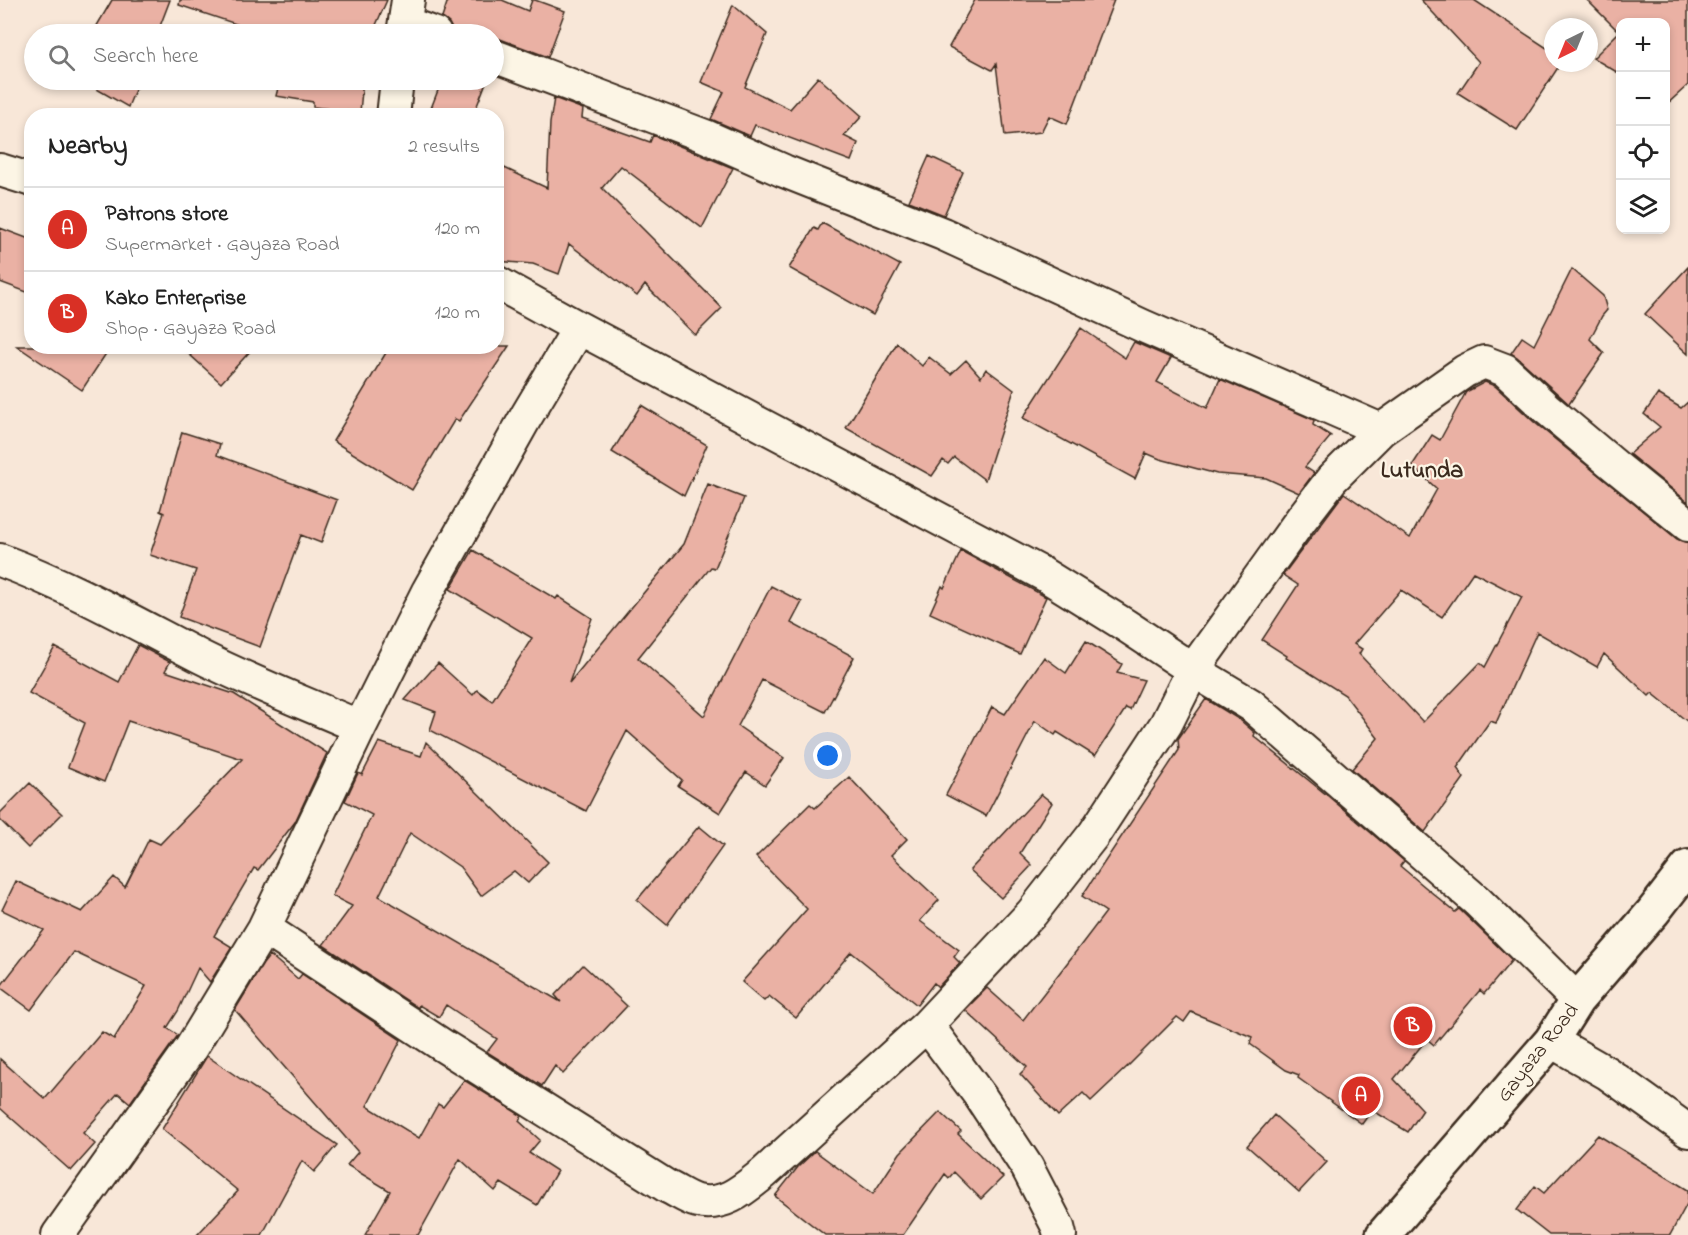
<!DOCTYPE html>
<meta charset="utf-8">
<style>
body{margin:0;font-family:"Indie Flower",sans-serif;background:#f2f2f2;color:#222}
.controls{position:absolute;right:18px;top:18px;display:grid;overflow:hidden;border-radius:12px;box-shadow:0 3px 9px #0003}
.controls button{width:54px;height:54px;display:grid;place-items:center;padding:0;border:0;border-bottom:2px solid #e0e0e0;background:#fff;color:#222;font:30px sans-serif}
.compass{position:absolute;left:1544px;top:18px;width:54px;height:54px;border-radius:50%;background:#fff;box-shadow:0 3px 9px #0003;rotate:223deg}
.you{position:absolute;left:828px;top:756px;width:21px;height:21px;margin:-15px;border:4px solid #fff;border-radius:50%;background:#1a73e8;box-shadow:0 0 0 9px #1a73e833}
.badge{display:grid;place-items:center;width:39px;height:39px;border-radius:50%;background:#d93025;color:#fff;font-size:20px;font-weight:700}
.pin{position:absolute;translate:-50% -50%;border:3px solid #fff;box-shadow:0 2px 6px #0006}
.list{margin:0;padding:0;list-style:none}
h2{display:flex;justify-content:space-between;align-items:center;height:78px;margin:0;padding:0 24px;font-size:26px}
h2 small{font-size:20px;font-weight:400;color:#767676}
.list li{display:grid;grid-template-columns:39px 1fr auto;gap:18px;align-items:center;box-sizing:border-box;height:84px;padding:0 24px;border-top:2px solid #e0e0e0}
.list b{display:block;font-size:22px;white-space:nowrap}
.list p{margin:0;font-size:20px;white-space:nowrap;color:#767676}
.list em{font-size:20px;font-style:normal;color:#767676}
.icon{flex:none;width:33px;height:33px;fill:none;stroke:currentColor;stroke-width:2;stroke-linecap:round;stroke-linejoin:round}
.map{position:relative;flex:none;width:1688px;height:1235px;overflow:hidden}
.search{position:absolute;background:#fff;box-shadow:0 3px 9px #0003;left:24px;top:24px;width:480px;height:66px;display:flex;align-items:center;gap:15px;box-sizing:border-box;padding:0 21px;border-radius:33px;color:#767676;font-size:22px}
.panel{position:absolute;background:#fff;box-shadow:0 3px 9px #0003;left:24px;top:108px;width:480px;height:246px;border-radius:24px}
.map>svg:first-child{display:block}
.building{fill:#eab1a4;stroke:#3b2a1e;stroke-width:1.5;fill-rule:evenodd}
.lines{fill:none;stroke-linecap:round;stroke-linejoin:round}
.minor-casing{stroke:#3b2a1e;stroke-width:36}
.primary-casing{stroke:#3b2a1e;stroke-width:38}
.minor{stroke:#fcf5e5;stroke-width:32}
.primary{stroke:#fcf5e5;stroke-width:33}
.labels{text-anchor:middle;stroke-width:4.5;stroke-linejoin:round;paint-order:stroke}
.street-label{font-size:21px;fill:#3b2a1e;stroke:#fcf5e5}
.quarter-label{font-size:24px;font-weight:bold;fill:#3b2a1e;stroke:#fcf5e5}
</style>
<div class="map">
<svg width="1688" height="1235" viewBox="0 0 1688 1235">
<rect width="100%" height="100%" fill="#f8e7d8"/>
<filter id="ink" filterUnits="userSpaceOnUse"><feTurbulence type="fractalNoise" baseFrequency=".0167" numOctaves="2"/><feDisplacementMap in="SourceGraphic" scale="12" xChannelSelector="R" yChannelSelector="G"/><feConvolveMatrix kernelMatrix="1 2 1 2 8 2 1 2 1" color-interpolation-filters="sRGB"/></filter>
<g filter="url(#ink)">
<path class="building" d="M112,0H170L157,34H92Z
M180,0H387L372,34H266L179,5Z
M448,0H502L528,11L532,0H535L565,11L548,57L500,39L494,38V34H461L453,31L449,23L442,18Z
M975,0H1114L1067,124L1049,116L1041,132L1005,136L996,64L992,70L949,47Z
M1421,0H1474L1553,52V63H1561L1517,130L1458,93L1479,62Z
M1587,0H1688V85L1665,106V22H1620V74L1593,58L1619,32Z
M733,5L767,34L745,87L790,109L818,77L862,116L844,136L858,143L851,161L755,125L750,136L711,119L724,92L701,82Z
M81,80H139L128,107Z
M280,80H363L360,112L313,107V102L276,96Z
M442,80H487L473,116H428Z
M554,98L583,109L582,118L650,142L653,135L733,168L702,228L621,166L602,188L722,308L695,335L645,285L637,296L569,244L559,274L533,264L496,261V164L547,188L550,123Z
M929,156L963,172L944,215L909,201Z
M822,223L900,265L873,315L789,268L814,228L818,230Z
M0,228L32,240V294L0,282Z
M1688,267V354L1645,314Z
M1572,269L1603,296L1607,310L1602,316L1590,339L1604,353L1569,404L1517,357L1511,353L1522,337L1534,345Z
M1081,328L1125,358L1134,342L1171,358L1157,382L1207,408L1220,379L1314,420L1313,425L1331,436L1305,467L1314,473L1299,493L1266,478L1217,474L1160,459L1146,453L1135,479L1023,418Z
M897,343L922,366L929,357L951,374L966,360L981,377L986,369L1014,390L985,480L954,457L948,464L943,460L932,476L846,428Z
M17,346H111L82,390Z
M180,346H255L221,383Z
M390,346H509L459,421L455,419L412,490L333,441Z
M1485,382L1495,386L1534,422L1677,539L1688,543V722L1652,693L1649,696L1604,654L1597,667L1537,632L1496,723L1490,721L1457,768L1464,778L1425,832L1352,769L1378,738L1345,695L1286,658L1287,656L1262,640L1298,585L1283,575L1344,493L1410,538L1437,489L1412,466L1432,435L1440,440L1466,392ZM1473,572L1522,597L1485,667L1480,663L1423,722L1359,654L1362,649L1354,644L1401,590L1442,617Z
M1658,394L1681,408L1688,402V502L1629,454L1660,427L1644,414Z
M641,405L707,445L684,496L612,452Z
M182,432L220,444L217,455L337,500L321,543L301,535L260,647L179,617L196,570L150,555L164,513L160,511Z
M708,484L744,498L715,568L711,567L638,658L704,716L771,586L802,602L791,623L854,657L825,712L762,680L738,726L784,758L765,785L746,772L720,813L678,786L682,780L627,731L586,811L430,730L436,712L405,700L438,663L473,695L477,690L492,701L532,638L450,589L473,550L556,599L558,596L592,618L569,683L684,544Z
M961,551L1046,597L1020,654L930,613L942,586L944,588Z
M1086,641L1122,664L1117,673L1144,680L1130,710L1126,708L1095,756L1057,732L1055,735L1035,721L986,816L946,795L992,707L1005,714L1044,657L1066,673Z
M138,645L170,662L165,671L234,694L327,753L295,822L258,870L254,868L214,936L232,947L210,982L198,968L178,1011L167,1028L178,1035L176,1038L130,1103L118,1093L83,1133L95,1144L71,1171L0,1108V1059L45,1099L102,1032L114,1039L146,986L74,952L31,1010L0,987L44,930L2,910L16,881L82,912L114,877L125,887L149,839L160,844L242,759L128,721L104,782L68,767L85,723L29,693L55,647L119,682Z
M1206,699L1240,720L1255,733L1254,736L1328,796L1404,861L1400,866L1455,912L1459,909L1512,960L1484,994L1480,990L1434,1045L1427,1039L1394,1079L1423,1110L1408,1132L1372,1110L1362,1124L1298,1078L1299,1075L1286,1070L1250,1044L1252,1037L1191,1012L1184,1022L1177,1017L1128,1066L1091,1101L1083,1093L1058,1116L1020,1074L1027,1067L965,1010L987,988L1023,1020L1071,958L1106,912L1082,896L1179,750L1178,739Z
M379,742L421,756L426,742L548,862L528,883L514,871L481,896L460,867L410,833L379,896L561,1002L555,995L583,965L627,1006L563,1074L555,1066L542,1086L487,1052L497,1039L446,1005L439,1017L419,1005L418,1008L323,945L352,906L332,896L372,815L345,801L358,773L362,775Z
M849,777L907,839L891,855L939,900L920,921L959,950L954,957L960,963L938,987L934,983L917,1005L851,952L796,1018L769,996L764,1001L742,982L807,909L756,857L810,804L815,808Z
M30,783L62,814L28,848L0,820V813Z
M1041,794L1052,803L1020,853L1032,865L1001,898L970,870Z
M699,826L723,846L667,925L637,900Z
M270,955L298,979L302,974L401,1040L367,1106L419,1138L438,1104L443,1107L464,1080L522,1116L519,1121L540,1140L529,1153L557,1171L537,1205L501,1183L495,1191L460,1159L418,1235H365L390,1191L347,1165L358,1152L235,1010L263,964Z
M207,1056L337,1145L314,1172L302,1161L262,1235H197L238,1191L162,1129Z
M940,1112L961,1131L958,1134L1003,1177L981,1199L954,1172L949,1178L945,1174L903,1235H825L775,1196L798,1167L815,1151L873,1194L900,1153Z
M1274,1115L1327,1162L1299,1192L1247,1146Z
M1598,1135L1688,1190V1202L1670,1235H1549L1517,1210L1535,1186L1544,1193Z"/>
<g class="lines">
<g class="minor-casing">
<path id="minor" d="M405,23L435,34
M403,34L408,0
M494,56L705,136L784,171L943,234L1143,326L1381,430
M393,116L397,80
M0,170L32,180
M496,282L579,328L1043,574L1125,625L1193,670L1251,705L1477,901L1577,1000
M0,560C70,586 135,623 201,657C253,683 307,704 360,727
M264,928L442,1045L668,1187C677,1191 688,1199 697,1201C725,1207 744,1189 764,1173L927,1025L1032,913L1094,834L1166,724L1193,670L1302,518L1332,479L1381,430L1465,371L1484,362L1505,370L1546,408L1614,465L1688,525
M927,1025L980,1096L1027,1167L1058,1227L1060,1235
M1551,1041L1607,1073L1688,1131
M58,1235L191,1048L264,928L360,727L428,591L527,415L579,328"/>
</g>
<g class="primary-casing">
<path id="primary" d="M1383,1235L1551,1041L1577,1000L1653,912L1688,867"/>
</g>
<use href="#minor" class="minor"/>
<use href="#primary" class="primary"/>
</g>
</g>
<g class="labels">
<g class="street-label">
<text transform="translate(1537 1052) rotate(-52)" y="7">Gayaza Road</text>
</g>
<g class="quarter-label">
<text x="1422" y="477">Lutunda</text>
</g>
</g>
</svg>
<div class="controls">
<button>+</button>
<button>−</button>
<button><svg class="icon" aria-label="locate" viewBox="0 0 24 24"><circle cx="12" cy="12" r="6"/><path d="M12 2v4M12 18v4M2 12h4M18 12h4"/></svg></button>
<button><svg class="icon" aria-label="layers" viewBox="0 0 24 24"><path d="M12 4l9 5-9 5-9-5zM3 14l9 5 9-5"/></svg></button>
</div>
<svg class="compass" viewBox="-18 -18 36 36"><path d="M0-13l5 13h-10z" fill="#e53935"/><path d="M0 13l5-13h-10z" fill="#767676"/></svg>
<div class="you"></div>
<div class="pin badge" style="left:1361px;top:1096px">A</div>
<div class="pin badge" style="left:1413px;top:1026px">B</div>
<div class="search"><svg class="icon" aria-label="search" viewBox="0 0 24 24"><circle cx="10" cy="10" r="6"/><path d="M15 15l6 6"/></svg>Search here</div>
<section class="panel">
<h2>Nearby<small>2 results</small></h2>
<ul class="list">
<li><span class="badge">A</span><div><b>Patrons store</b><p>Supermarket · Gayaza Road</p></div><em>120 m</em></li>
<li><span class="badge">B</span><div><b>Kako Enterprise</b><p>Shop · Gayaza Road</p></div><em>120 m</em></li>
</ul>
</section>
</div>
